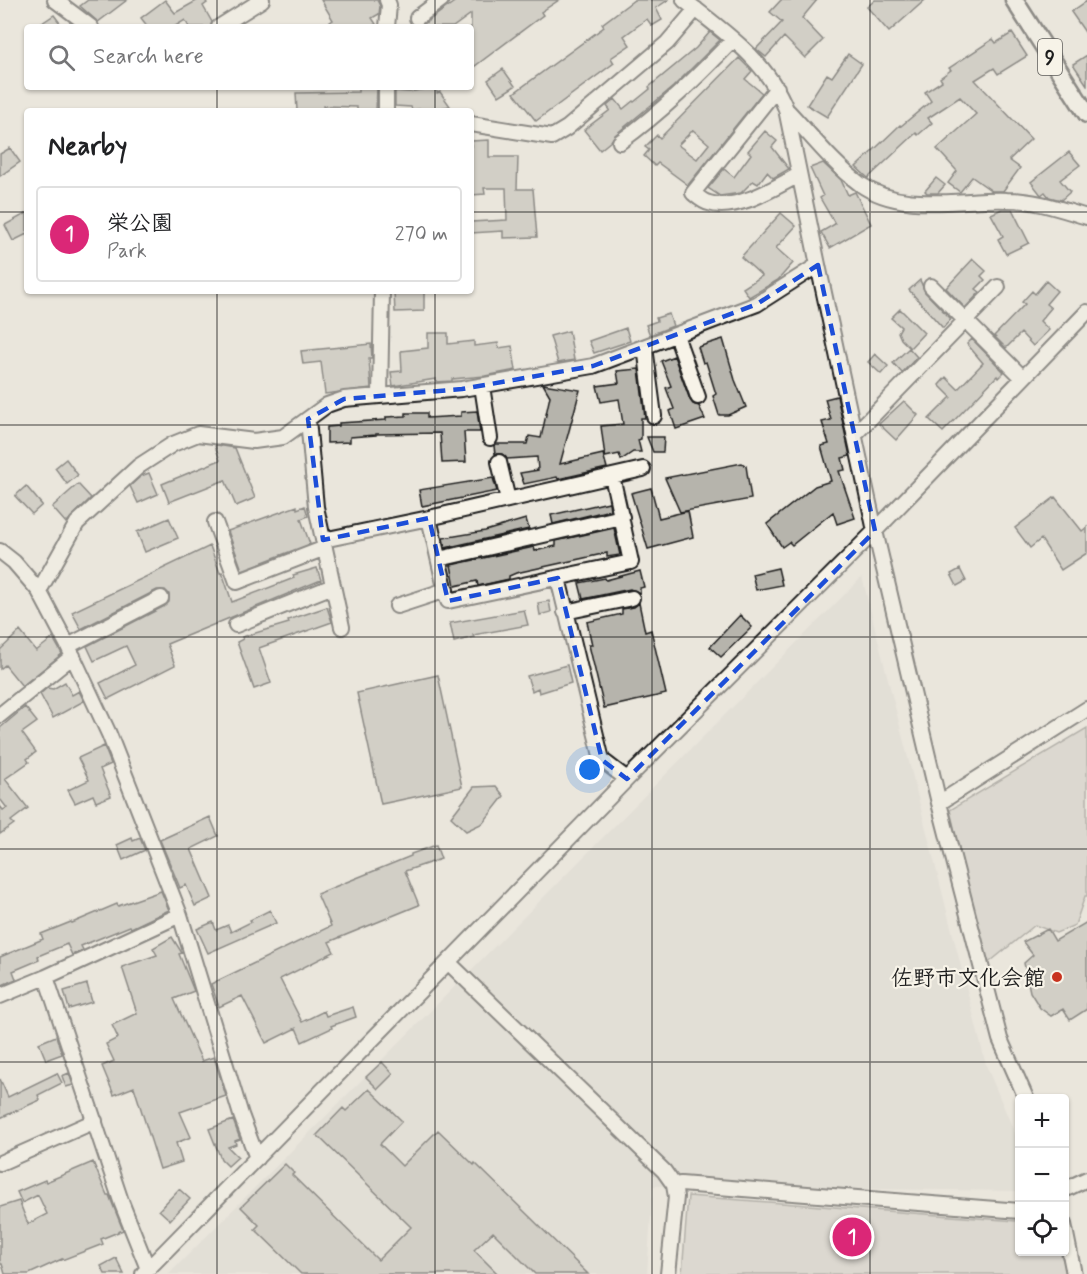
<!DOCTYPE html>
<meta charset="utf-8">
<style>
body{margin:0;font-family:Mynerve,"Klee One",sans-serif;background:#f6f6f6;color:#202124}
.controls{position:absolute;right:18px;bottom:18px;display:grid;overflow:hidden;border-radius:6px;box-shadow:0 2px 4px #0004}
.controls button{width:54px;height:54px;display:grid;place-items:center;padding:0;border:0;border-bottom:2px solid #e0e0e0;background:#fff;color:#202124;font:30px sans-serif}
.you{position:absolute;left:590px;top:770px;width:21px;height:21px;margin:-15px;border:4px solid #fff;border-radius:50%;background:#1a73e8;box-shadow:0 0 0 9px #1a73e833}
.badge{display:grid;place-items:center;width:39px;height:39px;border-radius:50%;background:#db2777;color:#fff;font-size:20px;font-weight:700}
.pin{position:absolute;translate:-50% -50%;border:3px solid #fff;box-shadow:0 2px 6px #0006}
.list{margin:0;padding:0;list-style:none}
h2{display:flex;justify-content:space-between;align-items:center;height:78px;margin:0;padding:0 24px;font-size:26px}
h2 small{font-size:20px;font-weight:400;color:#757577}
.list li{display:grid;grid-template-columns:39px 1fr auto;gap:18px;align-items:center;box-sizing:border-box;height:96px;margin:0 12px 12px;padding:0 12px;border:2px solid #e0e0e0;border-radius:6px}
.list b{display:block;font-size:22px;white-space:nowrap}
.list p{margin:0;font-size:20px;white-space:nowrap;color:#757577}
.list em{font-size:20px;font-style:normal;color:#757577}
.icon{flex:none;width:33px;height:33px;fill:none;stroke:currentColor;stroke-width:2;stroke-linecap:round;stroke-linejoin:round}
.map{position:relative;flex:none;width:1087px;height:1274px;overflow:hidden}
.search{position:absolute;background:#fff;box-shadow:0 2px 4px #0004;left:24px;top:24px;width:450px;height:66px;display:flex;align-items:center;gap:15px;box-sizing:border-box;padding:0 21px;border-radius:6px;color:#757577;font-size:22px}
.panel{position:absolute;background:#fff;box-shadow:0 2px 4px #0004;left:24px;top:108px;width:450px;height:186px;border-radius:6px}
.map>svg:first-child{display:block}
.built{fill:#dad7ce}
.green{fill:#ccc8c0;stroke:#74726e;stroke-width:1.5}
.building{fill:#b6b4ac;stroke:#1c1c1c;stroke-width:1.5;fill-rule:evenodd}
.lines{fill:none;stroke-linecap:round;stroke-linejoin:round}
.minor-casing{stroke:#1c1c1c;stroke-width:18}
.major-casing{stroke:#1c1c1c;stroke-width:21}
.minor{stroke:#f7f3e8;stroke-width:14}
.major{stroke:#f7f3e8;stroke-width:16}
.marked{fill:none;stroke:#1d4ed8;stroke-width:4.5;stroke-dasharray:12 8;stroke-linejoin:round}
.grid{fill:none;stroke:#1c1c1c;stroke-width:1.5;stroke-opacity:0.55}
.poi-dot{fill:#c8321e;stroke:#f7f3e8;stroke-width:2}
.labels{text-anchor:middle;stroke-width:4.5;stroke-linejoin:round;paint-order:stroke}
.shield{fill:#f7f3e8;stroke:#5e5c59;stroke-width:1.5}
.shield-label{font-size:21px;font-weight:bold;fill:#1c1c1c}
.poi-label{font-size:22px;font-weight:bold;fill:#1c1c1c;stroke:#f7f3e8;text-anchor:end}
</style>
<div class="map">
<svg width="1087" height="1274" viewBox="0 0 1087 1274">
<rect width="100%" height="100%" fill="#eae6dc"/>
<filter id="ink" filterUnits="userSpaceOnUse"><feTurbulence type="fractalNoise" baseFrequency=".0167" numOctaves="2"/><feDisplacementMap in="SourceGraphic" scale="12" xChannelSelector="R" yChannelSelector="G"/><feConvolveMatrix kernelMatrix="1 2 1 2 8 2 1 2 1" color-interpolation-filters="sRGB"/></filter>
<g filter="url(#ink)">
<path class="built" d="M862,577L986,1065L1019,1143V1191L653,1186L647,1274H169Z"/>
<path class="green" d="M1087,728V896H1085L1075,925L1056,933L1035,925L986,965L950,810Z
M688,1196L1016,1221L1019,1223L1020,1252H1060L1068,1274H682Z"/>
<path class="building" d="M88,0H127L98,22L80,6Z
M165,0L175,13L198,0H205L207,3L203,6L212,22L210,27H189L185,20L174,27H148L141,18Z
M321,0H377L380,6L379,14L372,18L376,24L370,27H323L333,20Z
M457,0H559L541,12L543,15L471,69V14L453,27H420Z
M634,0H668L656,8L662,20L652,26L647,19L624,36L630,45L611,58L614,63L536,121L514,93L604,27L602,24Z
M781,0H817L802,18L823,40L805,58L784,37L766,57L756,49L782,22L770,12Z
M875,0H925L889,32L867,7Z
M1087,1V35L1071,12Z
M54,15L63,27H36Z
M710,32L720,40L673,87L615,135L611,141L600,150L584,130L610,110L607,106L615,99L623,109L633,101L634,102L650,89L649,87L696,48Z
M1012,33L1027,56L998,74L994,68L975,80L1031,139L1009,160L1020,168L1003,191H992L972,177L960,192L948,183L957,171L937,149L976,114L960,97L928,118L932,123L918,135L916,133L868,178L856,167L900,125L901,126L931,101L925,92L942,81L940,78L951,70L949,68L993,39L996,43Z
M848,54L862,64L827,117L807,105L827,74L832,77Z
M1087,55V85L1073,64Z
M739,58L752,71L745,79L762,93L688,185L658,163L655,166L644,156L649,150L645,147L657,135L660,138ZM693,130L709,144L697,159L678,145Z
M503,69L515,86L499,96L488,80Z
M358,87H377L376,111H357V107L323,106L324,111H297L296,93L358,92Z
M436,87L437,93L440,92L450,106L427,111H421L420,109L412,110L411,107L395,106V91L409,92Z
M765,131L777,141L772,147L789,169L773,178L767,172L758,184L753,181L741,193L720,196L708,188L724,169L734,177L751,154L748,151Z
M489,140V157H518L517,189H533L537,237L503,238V231L471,233V222L507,220L506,188H484L485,194L471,195V141Z
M10,148L20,162L0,176V154Z
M1069,152L1080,165L1060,180L1070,192L1061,200L1049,197L1045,192L1041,195L1031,182Z
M823,163L841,180L848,195L855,192L871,224L830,248L821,232L835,224L820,198L823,196L810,168Z
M936,178L945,185L938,193H927L925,191Z
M1002,209H1012L1029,243L1006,254L998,239L1003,236L991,214Z
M27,213V234L13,241L5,225Z
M781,213L796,226L776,248L793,263L778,280L749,297L743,288L762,276L741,257Z
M973,259L986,271L981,276L985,280L976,289L980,292L965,308L946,288Z
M920,280L925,292L951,319L943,328L909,290Z
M1046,281L1057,291L1046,304L1051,308L1040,321L1049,330L1033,346L1021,333L1006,348L994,336L1025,304L1022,302L1032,291L1035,294Z
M394,292H424V311L395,312Z
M900,309L924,333L910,348L901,339L898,332L901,327L891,318Z
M669,314L673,326L650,335L646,325L657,321L656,318Z
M626,328L630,341L594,353L589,341Z
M569,331L574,360L558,363L550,336Z
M428,333H448V344L474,341V346L498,343L499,348L512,346L516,370L485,376L452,379V381L436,382V379L393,386L391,372L402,371L401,351L428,348Z
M723,339L735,380L746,407L728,415H719L713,396L716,394L706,362L703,363L698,347Z
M972,339L1004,372L998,378L997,376L943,432L929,419L951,397L939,385L946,377L958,389L983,363L967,344Z
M371,344L372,358H369L371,388L325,394L321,362L303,364L301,351Z
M909,348L917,357L902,373L893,363Z
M875,354L888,366L881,374L868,362Z
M674,356L690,400L693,404L699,406L705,419L676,429L670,411L674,409L666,388L671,386L661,361Z
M639,369L645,418H641V439L638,440L641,452H633L621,460L619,454L605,457L601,426L623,424L619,399L601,402L597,386L619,383L617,371Z
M543,384L580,390L560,464L603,454L607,468L558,479L557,477L524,484L520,473L538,470L537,457L507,459L502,454H495L494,446L496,444H527L529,436L541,438L550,396Z
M837,396L850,456L842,458L845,470L839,471L855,518L837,524L833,512L792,545L789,542L782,547L767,524L815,486L831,481L821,446L829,444L822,422L831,420L825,399Z
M904,401L918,415L896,440L879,424Z
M477,411L480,432H464L466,462L442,463L440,433L376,434V435L350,437V442L327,443V427L339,426V423L386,420V417L406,416V413H427V418L461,416V412Z
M647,437H664L663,452H653Z
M217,445L235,448L255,498L236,506L225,480L169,502L162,484L220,460L215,446Z
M66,459L78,475L67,484L55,468Z
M742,463L746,466L751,499L680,512L665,478Z
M149,473L158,494L138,503L130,486L141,476Z
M493,478L497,491L422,506L419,490Z
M78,484L91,498L66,523L52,507Z
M26,486L42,505L32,514L15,496Z
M651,488L659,518L688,511L693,537L648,549L631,493Z
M1055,497L1082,531L1087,527V553L1061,570L1041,539L1030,548L1015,528Z
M609,502L610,510L553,524L551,515Z
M297,506V509L305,506L308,516L301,519L310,544L242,570L228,531Z
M169,518L178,538L145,552L137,532Z
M526,519L529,529L445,548L443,538L485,531Z
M614,528L620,555L607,557V553L516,573L509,576V579L478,586L477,581L455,586L451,565L534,547L535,551L556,546V541Z
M210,546L220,573L222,572L232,602L294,578L293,575L317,568L321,580L167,644L175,665L108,699L100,683L135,665L126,646L94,661L87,646L165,606L169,602V594L165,590H157L81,629L72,612Z
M778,568L782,585L756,590L752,574Z
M960,569L966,581L957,586L951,574Z
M640,571L644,587L640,588V593L630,589L583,599L579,583L605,578L606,580Z
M549,601L551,612L540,615L538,603Z
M639,603L645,632L651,630L666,694L604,708L589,645H592L587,622L622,614V609L634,607Z
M327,607L332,622L259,648L271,683L254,689L237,642L243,639L242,637L289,623L288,620Z
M524,610L528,625L473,635L474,637L454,642L450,623Z
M740,615L752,627L721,657L710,647Z
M20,631L36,651L53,638L62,654L22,686L5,665L0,669V650Z
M567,665L571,683L539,693L538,688L532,691L527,676Z
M438,675L462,787L381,804L357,693Z
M65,682L72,695L79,691L84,701L53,718L40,694L47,688L53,689Z
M25,707L37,722L22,733L36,752L27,759L29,762L5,779L28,808L11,821L14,824L0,834V806L3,810L7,808L0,799V728Z
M104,746L111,764L100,769L111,796L96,802L93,795L75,803L68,790L89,780L78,758Z
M496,786L504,796L483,823L466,831L451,817L474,787Z
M210,817L218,836L191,849L212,898L195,906L186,885L180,888L160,840Z
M132,838L133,841L140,838L145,850L123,860L117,845Z
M436,845L441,859L405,871L419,905L329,942L334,952L280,979L302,1022L324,1011L326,1016L353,1007L356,1017L331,1026L332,1028L302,1042L296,1028L266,1043L242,996L219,1007L211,984L331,926L317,894L411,856V854Z
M161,891L169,910L131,928L130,926L81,946L83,950L72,955L67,944L38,956L39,960L13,971L16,979L0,986V957L43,939L41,934L71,922L72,923L117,904L118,906Z
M270,910L276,923L208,953L197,929L213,922L216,930L228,925L231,932L251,922L250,920Z
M1087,922V1009L1070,1020L1063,1009L1051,1016L1040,1008L1030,992L1024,963L1033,955L1023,942L1048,929L1055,941Z
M172,937L182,953L179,954L194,991L174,999L202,1061L214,1057L226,1096L180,1112L191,1137L176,1143L182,1162L160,1169L134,1087L114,1095L102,1066L114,1061L106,1044L118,1038L112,1025L137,1013L122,967L157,955L153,948Z
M87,984L92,1002L69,1009L64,991Z
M56,1036L62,1054L46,1060L39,1043Z
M382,1062L393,1074L378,1089L366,1077Z
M57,1073L62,1083L38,1095L40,1100L0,1118V1079L8,1097Z
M69,1073L73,1085L66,1087L62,1076Z
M369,1089L402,1121L380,1144L402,1166L438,1130L474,1165L475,1163L588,1274H535L493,1232L474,1250L498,1274H301L255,1229L259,1225L241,1207L285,1164L294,1173L292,1175L378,1260L411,1227L317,1135L343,1108L346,1111Z
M233,1120L240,1139L235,1141L236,1144L228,1147L238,1157L228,1166L221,1159L209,1129Z
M93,1162L107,1195H109L123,1230L101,1239L103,1244L62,1260V1259L29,1274H5L2,1264H0V1207L19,1201L28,1224L47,1214L38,1195L22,1203L17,1192L45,1180L46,1182Z
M179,1189L190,1199L170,1220L159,1210Z
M116,1258L124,1274H105L101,1266Z"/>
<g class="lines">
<g class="minor-casing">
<path id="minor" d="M55,0L91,27
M387,0L389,5L387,27
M684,0C724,32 767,60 786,109L818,265L875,531L939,803L1000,1039L1026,1098
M417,18L441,0
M219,27L262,0
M777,88L693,193C697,196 703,202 709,203C736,212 776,187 799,175
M786,109C810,134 832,163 860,184C902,214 960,198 1007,200C1036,200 1060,209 1087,217
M386,111V87
M471,124L552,137L567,128L667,43L696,9
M620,142C663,111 696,78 733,40
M931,286L1023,378
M676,335L698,397
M645,347L654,416
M482,386L490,438
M380,396L382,291
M308,419L316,507L342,627
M854,435L998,287
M499,462L508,500
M612,476L631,562L448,601L429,518L643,469
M215,522L237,582L325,548
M323,540L429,518
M0,551L14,562L39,591L68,646L109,734L180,915L241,1115L257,1158
M439,559L622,517
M558,578L602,760L627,779
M39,591L77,523L139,466L173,444L198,434L254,441L283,437L327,405L344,399L462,389L593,366L757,304L818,265
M397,606L446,590
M565,612L632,598
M236,625L333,586
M68,646L161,598
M0,715L73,656
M939,803L1087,709
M449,963L664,1171L674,1185L676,1197L668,1274
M0,996L46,977
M0,1163L95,1121
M674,1185L681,1184L1020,1211
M1066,1189L1087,1179
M1064,1224L1074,1274
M148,1269L122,1204L46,977L180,915
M143,1274L627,779L875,531L1087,312"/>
</g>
<g class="major-casing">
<path id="major" d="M1014,0L1087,114"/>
</g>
<use href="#minor" class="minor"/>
<use href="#major" class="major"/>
</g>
</g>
<path d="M0 0H1087V1274H0ZM818,265L875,531L627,779L602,760L558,578L448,601L429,518L323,540L308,419L344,399L462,389L593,366L757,304Z" fill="#eae6dc" fill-opacity=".55" fill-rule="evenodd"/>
<path class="marked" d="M818,265L875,531L627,779L602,760L558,578L448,601L429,518L323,540L308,419L344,399L462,389L593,366L757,304Z"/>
<path class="grid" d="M217,0V27M435,0V27M652,0V1274M870,0V1274M217,87V111M435,87V111M0,212H27M471,212H1087M217,291V1274M435,291V1274M0,425H1087M0,637H1087M0,849H1087M0,1062H1087"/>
<circle class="poi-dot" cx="1057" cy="977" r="6"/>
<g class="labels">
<rect class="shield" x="1038" y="39" width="24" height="36" rx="4.5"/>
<g class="shield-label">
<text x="1050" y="64">9</text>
</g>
<g class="poi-label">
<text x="1045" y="985">佐野市文化会館</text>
</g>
</g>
</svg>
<div class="controls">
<button>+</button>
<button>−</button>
<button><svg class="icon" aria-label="locate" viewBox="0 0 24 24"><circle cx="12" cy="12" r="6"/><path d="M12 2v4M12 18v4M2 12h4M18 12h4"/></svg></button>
</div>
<div class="you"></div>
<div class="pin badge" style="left:852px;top:1237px">1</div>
<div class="search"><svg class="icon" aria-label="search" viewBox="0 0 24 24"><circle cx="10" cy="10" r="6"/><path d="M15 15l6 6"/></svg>Search here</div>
<section class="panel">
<h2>Nearby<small></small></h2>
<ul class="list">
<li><span class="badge">1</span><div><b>栄公園</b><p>Park</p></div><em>270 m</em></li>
</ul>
</section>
</div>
